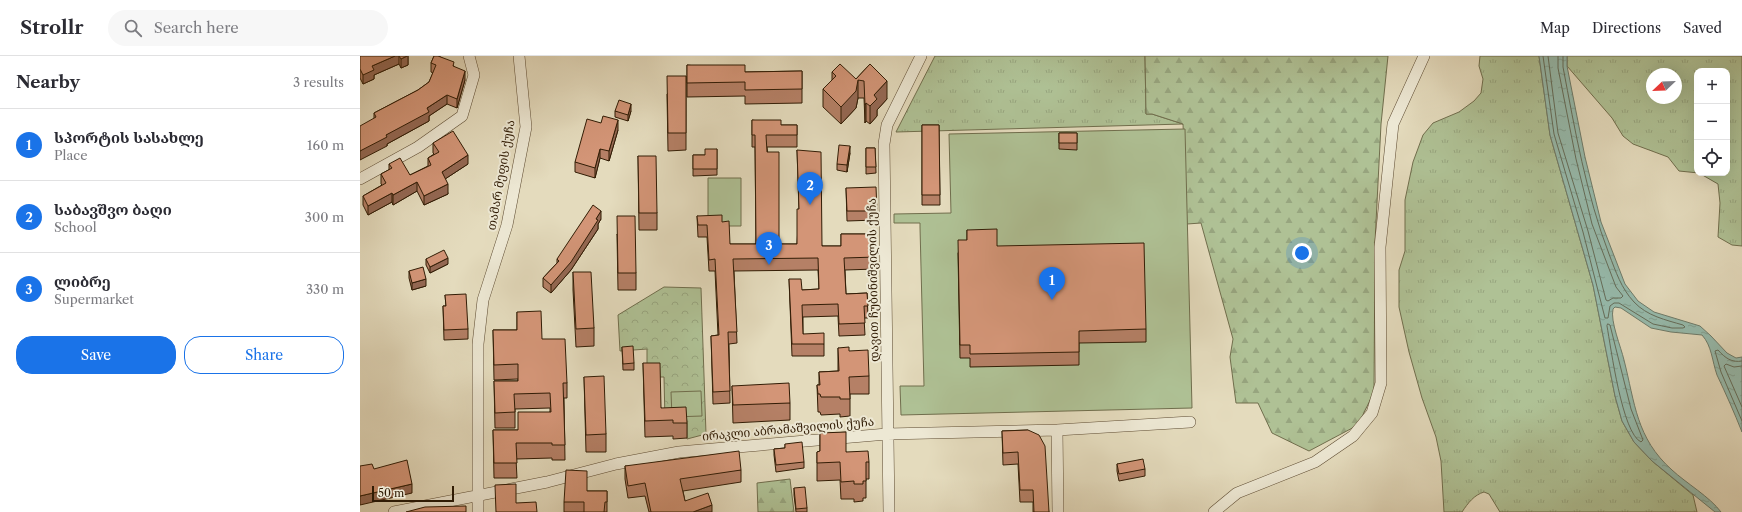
<!DOCTYPE html>
<meta charset="utf-8">
<style>
body{margin:0;font-family:"Libre Caslon Text","Noto Serif Georgian",serif;background:#f7f7f7;color:#2b2b33}
.controls{position:absolute;right:12px;top:12px;display:grid;overflow:hidden;border-radius:8px;box-shadow:0 4px 16px #0002}
.controls button{width:36px;height:36px;display:grid;place-items:center;padding:0;border:0;border-bottom:1px solid #e1e1e2;background:#fff;color:#2b2b33;font:20px sans-serif}
.compass{position:absolute;left:1286px;top:12px;width:36px;height:36px;border-radius:50%;background:#fff;box-shadow:0 4px 16px #0002;rotate:247deg}
.scale{position:absolute;left:12px;bottom:10px;width:82px;box-sizing:border-box;padding-left:4px;border:2px solid #311c05;border-top:0;font-size:11px;line-height:14px;white-space:nowrap;color:#311c05;-webkit-text-stroke:3px #ede8d4;paint-order:stroke}
.you{position:absolute;left:942px;top:197px;width:14px;height:14px;margin:-10px;border:3px solid #fff;border-radius:50%;background:#1a73e8;box-shadow:0 0 0 6px #1a73e833}
.badge{display:grid;place-items:center;width:26px;height:26px;border-radius:50%;background:#1a73e8;color:#fff;font-size:13px;font-weight:700}
.pin{position:absolute;translate:-50% -33px;filter:drop-shadow(0 1px 2px #0008)}
.pin::after{content:'';position:absolute;top:21px;width:14px;height:12px;background:inherit;clip-path:polygon(0 0,100% 0,50% 100%)}
.list{margin:0;padding:0;list-style:none}
h2{display:flex;justify-content:space-between;align-items:center;height:52px;margin:0;padding:0 16px;font-size:17px}
h2 small{font-size:13px;font-weight:400;color:#7c7c81}
.list li{display:grid;grid-template-columns:26px 1fr auto;gap:12px;align-items:center;box-sizing:border-box;height:72px;padding:0 16px;border-top:1px solid #e1e1e2}
.list b{display:block;font-size:15px;white-space:nowrap}
.list p{margin:0;font-size:13px;white-space:nowrap;color:#7c7c81}
.list em{font-size:13px;font-style:normal;color:#7c7c81}
.actions{display:flex;gap:8px;padding:12px 16px}
.actions a{flex:1;padding:9px 0;border:1px solid #1a73e8;border-radius:16px;text-align:center;font-size:14px;color:#1a73e8}
.actions .main{background:#1a73e8;color:#fff}
.icon{flex:none;width:22px;height:22px;fill:none;stroke:currentColor;stroke-width:2;stroke-linecap:round;stroke-linejoin:round}
.map{position:relative;flex:none;width:1382px;height:456px;overflow:hidden}
header{display:flex;align-items:center;gap:24px;box-sizing:border-box;height:56px;padding:0 20px;background:#fff;border-bottom:1px solid #e1e1e2}
header strong{font-size:19px}
nav{display:flex;gap:22px;margin-inline-start:auto;font-size:14px}
.search{width:280px;height:36px;background:#f7f7f7;display:flex;align-items:center;gap:10px;box-sizing:border-box;padding:0 14px;border-radius:22px;color:#7c7c81;font-size:15px}
main{display:flex}
aside{flex:1;background:#fff}
.map>svg:first-child{display:block}
.grass{fill:url(#grass-tufts);stroke:#706e4d;fill-rule:evenodd}
.forest{fill:url(#forest-firs);stroke:#706e4d}
.park{fill:url(#park-crowns);stroke:#706e4d}
.pitch{fill:#afc195;stroke:#706e4d}
.water{fill:url(#water-ripples);stroke:#6e7b6a}
.lines{fill:none;stroke-linecap:round;stroke-linejoin:round}
.shore{stroke:#646c59;stroke-width:1}
.minor-casing{stroke:#5e4c33;stroke-width:12}
.minor{stroke:#ede8d4;stroke-width:11}
.wall{fill:#b58066;stroke:#311c05}
.shaded-wall{fill:#946853;stroke:#311c05}
.building{fill:#d39577;stroke:#311c05}
.labels{text-anchor:middle;stroke-width:4;stroke-linejoin:round;paint-order:stroke}
.street-label{font-size:12px;fill:#311c05;stroke:#ede8d4}
</style>
<header>
<strong>Strollr</strong>
<div class="search"><svg class="icon" aria-label="search" viewBox="0 0 24 24"><circle cx="10" cy="10" r="6"/><path d="M15 15l6 6"/></svg>Search here</div>
<nav><a>Map</a><a>Directions</a><a>Saved</a></nav>
</header>
<main>
<aside>
<h2>Nearby<small>3 results</small></h2>
<ul class="list">
<li><span class="badge">1</span><div><b>სპორტის სასახლე</b><p>Place</p></div><em>160 m</em></li>
<li><span class="badge">2</span><div><b>საბავშვო ბაღი</b><p>School</p></div><em>300 m</em></li>
<li><span class="badge">3</span><div><b>ლიბრე</b><p>Supermarket</p></div><em>330 m</em></li>
</ul>
<div class="actions"><a class="main">Save</a><a>Share</a></div>
</aside>
<div class="map">
<svg width="1382" height="456" viewBox="0 0 1382 456">
<defs>
<pattern id="grass-tufts" width="24" height="20" patternUnits="userSpaceOnUse"><rect width="24" height="20" fill="#afc195"/><path d="M3 7l-1-3M5 7V3M7 7l1-3M15 17l-1-3M17 17v-4M19 17l1-3" fill="none" stroke="#97a57f"/></pattern>
<pattern id="forest-firs" width="22" height="20" patternUnits="userSpaceOnUse"><rect width="22" height="20" fill="#afc195"/><path d="M5 1l3.5 6h-7zM16 11l3.5 6h-7z" fill="#97a57f"/></pattern>
<pattern id="park-crowns" width="20" height="18" patternUnits="userSpaceOnUse"><rect width="20" height="18" fill="#afc195"/><path d="M2 6a3 3 0 1 1 6 0M12 15a3 3 0 1 1 6 0" fill="none" stroke="#97a57f"/></pattern>
<pattern id="water-ripples" width="26" height="14" patternUnits="userSpaceOnUse"><rect width="26" height="14" fill="#96bbad"/><path d="M2 4q2-2 4 0t4 0M15 11q2-2 4 0t4 0" fill="none" stroke="#82a093"/></pattern>
</defs>
<rect width="100%" height="100%" fill="#e4dbbd"/>
<filter id="stains"><feTurbulence type="fractalNoise" baseFrequency=".005" numOctaves="4"/><feColorMatrix values="0 0 0 0 .2 0 0 0 0 .09 0 0 0 0 .02 0 0 0 .5 -.17"/></filter>
<radialGradient id="worn" r=".72"><stop offset=".6" stop-color="#630" stop-opacity="0"/><stop offset="1" stop-color="#630" stop-opacity=".3"/></radialGradient>
<path class="grass" d="M575,0H785L786,58H792L823,68L536,76Z
M1120,0H1179L1190,79L1233,229L1255,340L1262,365L1274,386L1292,405L1333,439L1337,456H1140L1129,438L1124,436C1114,439 1108,447 1102,456H1084L1081,405L1076,381L1062,342L1049,296L1039,251V214L1045,195V144L1053,106L1063,79L1073,67L1099,56L1114,45L1121,37L1123,23L1119,10Z
M1207,0H1382V190L1372,189L1358,181L1360,147L1358,128L1339,117L1319,115L1308,101L1273,88L1263,80L1252,62L1207,10ZM1337,15H1367V117H1337ZM1292,18H1316V42H1292Z"/>
<path class="forest" d="M785,0H1028L1021,68L1015,186L1014,336L998,369L949,395L912,377L898,347H876L870,301L873,283L841,167L827,168L823,68L792,58H786Z
M430,423L434,456H398L397,427Z"/>
<path class="park" d="M304,231L341,232L346,378L327,383V365H305L304,321H287V293L260,295L258,259Z"/>
<path class="pitch" d="M825,73L832,352L541,359L540,330H564L560,171V167H534V158L591,157L589,78Z
M348,122H381V170H348Z
M341,335L342,360L312,361L311,336Z"/>
<path class="water" d="M1179,0H1207V10L1225,101L1241,166L1265,228L1278,245L1294,256L1340,270L1351,280L1367,297L1376,302L1382,301V376C1374,356 1366,338 1357,319C1352,305 1352,290 1342,279L1311,276L1291,272L1261,252L1255,251L1253,253C1250,265 1261,291 1264,304C1275,347 1276,382 1312,414C1326,427 1350,441 1361,456H1355L1292,405L1274,386L1262,365L1255,340L1233,229L1190,79Z"/>
<g class="lines">
<path class="shore" d="M1183,0L1194,78L1223,176L1245,262H1248L1250,250L1254,247H1259L1293,268L1312,272H1323L1325,271L1323,269C1306,264 1287,260 1274,246C1261,232 1256,216 1249,198C1226,138 1215,74 1203,11V0
M1188,0L1198,77L1228,175L1246,244L1248,245L1253,242H1261L1263,240L1256,231L1232,168L1216,103L1198,12V0
M1248,268L1250,269L1271,353L1283,384L1281,386C1262,377 1251,292 1247,270Z
M1382,305C1372,307 1365,302 1358,294L1355,295L1361,316L1382,365
M1382,310L1374,311L1366,308L1364,310L1382,351"/>
<g class="minor-casing">
<path id="minor" d="M0,123L58,91L102,60L114,19L109,0
M697,374L698,456
M34,456L187,426L256,408L319,396L527,378L697,374L830,366
M118,456V288L123,244L147,169L166,71L159,0
M529,456L524,88L527,69L561,0
M854,456L877,437L955,406L993,380L1012,357L1021,327L1020,191L1033,68L1064,0"/>
</g>
<use href="#minor" class="minor"/>
</g>
<path class="wall" d="M0,0H48V9L41,12L39,8L14,19V23L3,28L0,22Z
M74,0H80H79L94,10L105,24L97,52L87,48L69,60V65L27,88V90L14,62V57L58,34L69,26L73,17L71,16V7Z
M510,8L527,43L517,54V60L510,68L506,65L505,67L504,42H498L496,52L481,68L463,51V33L472,24V16L496,23Z
M327,9L385,16L442,15V47L385,48V40L327,41Z
M326,20V94L308,95L307,38Z
M255,55H271L268,65L255,61Z
M392,64L421,69H437V91H407L419,188H437L439,153L437,94L462,190H481V178H515L516,213L485,214L486,238L507,237L508,262H504L505,279L479,280L478,260L443,261V278L464,288V300H432L429,223L442,234L459,233L458,214L374,215L377,287L369,288L370,347L353,348L351,280L358,279L355,215H349L347,181H338L337,160L362,166L370,188H396L395,91H392Z
M562,69H579L580,149H562Z
M258,74L249,105L240,102L235,122L215,116V106Z
M699,77H717V94L699,93Z
M73,87L108,108L85,123L88,138L64,149L57,135L33,149L32,146L8,159L3,149V140L22,129L21,128V118L29,114V108L50,119L68,110V102L74,98L73,97Z
M506,92H515L516,117L506,118Z
M357,93V119L333,120V99H345Z
M490,97L487,116L477,114V108Z
M278,100L297,157V174H279Z
M486,132L517,155V164L487,165Z
M241,163L238,168V173L211,214L191,237L183,231V222L197,207V203Z
M607,174L637,190L786,273V286L719,287V309L610,311V302H600L598,197L607,184Z
M257,178L276,217V234H258Z
M66,203L88,208L70,217L66,209Z
M49,215L66,230L52,234L49,222Z
M213,216L234,272V290L216,291L213,234Z
M85,239L108,273V283L84,284L83,250H86Z
M157,256L182,283L207,327V342H204L205,404H192V402L156,403L157,422H134L133,374H158L190,356V352L155,353V372H135L134,325H158V323L134,324L133,274H157Z
M262,291L274,307V314H263Z
M478,292L489,295L509,320V338H490V360L480,361V358L461,359L460,356H458L457,329H459V316L478,315Z
M283,307L301,352L327,367V382L313,383V380L285,381Z
M224,321L246,378V396H226Z
M372,330L430,347V364L373,367Z
M668,374L689,456H673V446H660L658,408L643,409L642,375Z
M460,377L486,396L509,406V423H506V442H503V445L494,446V443H481L480,424L457,425V396L460,395Z
M425,388L444,406V412L416,416L414,399V393L425,392Z
M757,408L785,413V420L759,425L757,415Z
M265,410L381,414V426L323,435L325,445L352,456H289L285,440L268,442L265,423Z
M434,432L447,452V456H436L434,439Z
M227,435H247V456H204V446Z"/>
<path class="shaded-wall" d="M35,0H39V8L14,19V23L3,28V19L12,10Z
M47,0H48V9L41,12V3Z
M105,15V24L97,52V43Z
M498,24V42L496,52L481,68V51Z
M527,25V43L517,54V60L510,68V50L514,39Z
M87,39V48L69,60V65L27,88V90L0,104V95L26,79Z
M506,47V65L505,67V49Z
M271,48V55L268,65V59Z
M258,64V74L249,105V95Z
M490,90V97L487,116V109Z
M240,93V102L235,122V112Z
M108,99V108L82,125V116Z
M57,126V135L33,149V139Z
M88,128V138L64,149V140Z
M32,137V146L8,159V150Z
M241,155V163L238,168V173L211,214L191,237V229Z
M88,202V208L70,217V211Z
M66,223V230L52,234V227Z
M52,428V437L0,449V440Z
M352,449V456H333Z"/>
<path class="building" d="M0,0H35L12,10L14,14L3,19L0,13Z
M39,0H47L41,3Z
M74,0H78L94,6L93,10L105,15L97,43L87,39L67,52L69,56L26,79L27,81L0,95V70L16,61L14,57L58,34L69,26L76,9L71,7Z
M480,8L496,23L510,8L527,25L514,39L517,43L510,50L506,47L505,49L504,25L498,24L496,35L481,51L463,33L476,20L472,16Z
M327,9H385V16L442,15V33L385,34V26L327,27Z
M307,20H326V77H308Z
M259,44L271,48L268,59L255,55Z
M243,60L258,64L249,95L240,93L235,112L215,106L227,63L241,67Z
M392,64H421V69H437V79H406L407,96H419V188H437V153H439L437,94L461,96L462,190H481V178H515L516,201L484,202L486,238L507,237L508,250H504L505,267L479,268L478,248L442,249L443,278L464,277V288H432L429,223H441L442,234L459,233L458,202L373,203L377,276H368L370,335L353,336L351,280L359,279L355,203L349,204L347,169H338L337,160L362,159V166L369,165L370,188H396L395,79H392Z
M562,69H579L580,139H562Z
M93,75L108,99L82,116L88,128L64,140L57,126L33,139L32,137L8,150L3,140L26,127L21,118L32,112L29,108L40,102L50,119L71,109L68,102L79,96L73,87Z
M699,77H717V87H699Z
M479,89L490,90L487,109L477,108Z
M506,92H515L516,111H506Z
M345,93H357V113H333V99H345Z
M278,100H296L297,157H279Z
M516,131L517,155H487L486,132Z
M233,149L241,155L236,163L238,164L211,206L191,229L183,222L199,205L197,203Z
M257,160H275L276,217H258Z
M637,173V190L784,187L786,273L719,275V296L610,298V289H600L598,184H607V174Z
M84,194L88,202L70,211L66,203Z
M63,211L66,223L52,227L49,215Z
M213,216H231L234,272L216,273Z
M106,238L108,273L84,274L83,250H86L85,239Z
M181,255L182,283H205L207,327H203L205,389H192V387H156L157,407H134L133,374H158V356H191L190,337L154,338L155,356L135,357L134,325H158V308L134,309L133,274H157V256Z
M273,290L274,307L263,308L262,291Z
M489,291V295L508,294L509,320L489,321L490,343H480V341H461L460,338H458L457,329H460L459,316L479,315L478,292Z
M283,307H300L301,352L326,351L327,367H313V364L285,365Z
M244,320L246,378L226,379L224,321Z
M429,327L430,347L373,349L372,330Z
M668,374L679,379L685,390L689,456H674L673,434H660L658,396L643,397L642,375Z
M486,376V396L508,395L509,406H506V425H503V428H494V425L481,426L480,406L457,407V396L460,395V377Z
M442,386L444,406L416,409L414,393L425,392V388Z
M379,395L381,414L320,423L325,445L348,437L352,449L333,456H291L285,427L268,430L265,410Z
M783,403L785,413L759,418L757,408Z
M47,404L52,428L0,440V410L12,408L14,413Z
M206,414L227,415V435H247V446H245L244,456H224V446H204Z
M156,428V447L176,446L177,456H136L135,429Z
M445,431L447,452L436,453L434,432Z
M106,450V456H46L65,451Z"/>
<g class="labels">
<g class="street-label">
<text transform="translate(141 119) rotate(-80)" y="4">თამარ მეფის ქუჩა</text>
<text transform="translate(513 224) rotate(-91)" y="4">დავით ჩუბინიშვილის ქუჩა</text>
<text transform="translate(428 373) rotate(-5)" y="4">ირაკლი აბრამაშვილის ქუჩა</text>
</g>
</g>
<rect width="100%" height="100%" filter="url(#stains)"/>
<rect width="100%" height="100%" fill="url(#worn)"/>
</svg>
<div class="controls">
<button>+</button>
<button>−</button>
<button><svg class="icon" aria-label="locate" viewBox="0 0 24 24"><circle cx="12" cy="12" r="6"/><path d="M12 2v4M12 18v4M2 12h4M18 12h4"/></svg></button>
</div>
<svg class="compass" viewBox="-18 -18 36 36"><path d="M0-13l5 13h-10z" fill="#e53935"/><path d="M0 13l5-13h-10z" fill="#7c7c81"/></svg>
<div class="scale">50 m</div>
<div class="you"></div>
<div class="pin badge" style="left:692px;top:244px">1</div>
<div class="pin badge" style="left:450px;top:149px">2</div>
<div class="pin badge" style="left:409px;top:209px">3</div>
</div>
</main>
